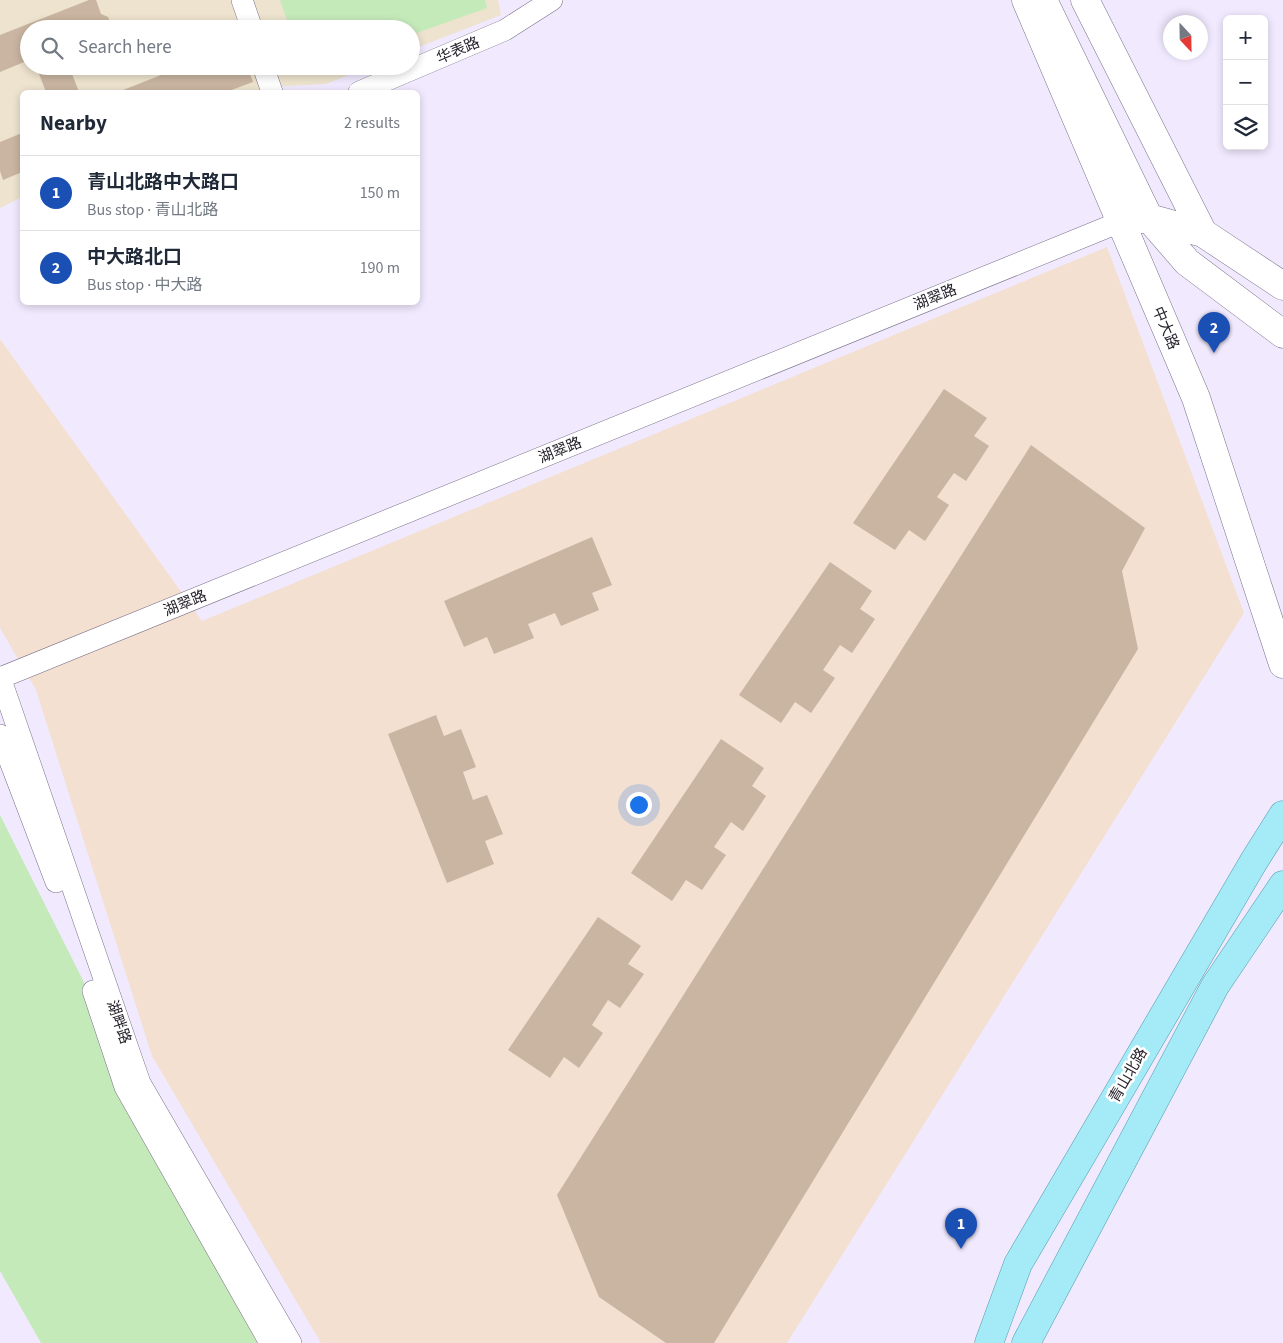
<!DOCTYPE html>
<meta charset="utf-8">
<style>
body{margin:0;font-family:"Source Sans 3","Noto Sans SC",sans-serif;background:#f6f6f7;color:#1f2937}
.controls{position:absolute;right:15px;top:15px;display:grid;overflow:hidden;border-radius:8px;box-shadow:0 2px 8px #0003}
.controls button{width:45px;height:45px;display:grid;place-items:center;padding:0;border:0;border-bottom:1px solid #e0e1e3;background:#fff;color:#1f2937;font:25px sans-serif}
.compass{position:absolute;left:1163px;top:15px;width:45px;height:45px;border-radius:50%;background:#fff;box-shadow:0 2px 8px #0003;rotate:158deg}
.you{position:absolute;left:638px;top:804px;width:18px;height:18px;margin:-12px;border:4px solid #fff;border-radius:50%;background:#1a73e8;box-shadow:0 0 0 8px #1a73e833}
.badge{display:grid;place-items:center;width:32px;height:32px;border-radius:50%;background:#7c3aed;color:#fff;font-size:16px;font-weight:700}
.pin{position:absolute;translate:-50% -41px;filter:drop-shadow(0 1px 2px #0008)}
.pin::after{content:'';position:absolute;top:26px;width:18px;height:15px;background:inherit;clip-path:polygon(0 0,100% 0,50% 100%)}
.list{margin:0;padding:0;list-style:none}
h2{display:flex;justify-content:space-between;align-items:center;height:65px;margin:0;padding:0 20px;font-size:21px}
h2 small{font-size:16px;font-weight:400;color:#747a83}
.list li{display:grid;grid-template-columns:32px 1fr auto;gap:15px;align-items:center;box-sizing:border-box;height:75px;padding:0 20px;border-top:1px solid #e0e1e3}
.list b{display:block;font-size:19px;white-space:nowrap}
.list p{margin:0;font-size:16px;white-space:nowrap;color:#747a83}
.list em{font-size:16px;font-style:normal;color:#747a83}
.icon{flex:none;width:28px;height:28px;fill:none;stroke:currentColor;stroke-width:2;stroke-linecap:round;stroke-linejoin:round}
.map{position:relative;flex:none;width:1283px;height:1343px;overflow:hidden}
.search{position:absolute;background:#fff;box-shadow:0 2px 8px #0003;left:20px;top:20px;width:400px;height:55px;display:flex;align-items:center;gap:12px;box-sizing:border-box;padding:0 18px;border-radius:28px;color:#747a83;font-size:19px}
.panel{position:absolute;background:#fff;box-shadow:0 2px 8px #0003;left:20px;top:90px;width:400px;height:215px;border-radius:8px}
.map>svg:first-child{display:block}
.commercial{fill:#f3e0d0}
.education{fill:#ede3ce}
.green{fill:#c5eaba}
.building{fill:#c9b5a1}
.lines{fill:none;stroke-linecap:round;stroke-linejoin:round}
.minor-casing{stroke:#7a7187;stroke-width:22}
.tertiary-casing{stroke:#7a7187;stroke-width:29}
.secondary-casing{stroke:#7a7187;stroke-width:29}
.primary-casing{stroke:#529cac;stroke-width:29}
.minor{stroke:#fff;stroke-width:21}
.tertiary{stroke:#fff;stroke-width:28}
.secondary{stroke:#fff;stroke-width:28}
.primary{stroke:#a5ebf7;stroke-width:28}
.labels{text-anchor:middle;stroke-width:5;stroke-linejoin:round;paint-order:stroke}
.street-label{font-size:15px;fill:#26222b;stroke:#fff}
</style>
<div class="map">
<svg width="1283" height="1343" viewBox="0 0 1283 1343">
<rect width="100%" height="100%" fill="#f1e9fe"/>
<path class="commercial" d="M1107,247L1244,613L787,1343H321L152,1056L36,690L0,628V339L202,621Z"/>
<path class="education" d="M0,0H498L501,15L411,50V29H29V66H371L326,84L268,87L256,92H22V197L0,208Z"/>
<path class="green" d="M280,0H485L487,8L411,35V29H290Z
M0,815L265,1343H41L0,1271Z"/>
<path class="building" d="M89,0H96L101,14L108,17L113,29H29V60L0,72V35Z
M36,66H69L79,92H46Z
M184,66H247L253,82L226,92H118Z
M22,133V172L3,180L0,171V142Z
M944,389L987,418L974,436L989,446L966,481L954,473L937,497L949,505L925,541L909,530L895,550L853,523Z
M1031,445L1145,528L1122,571L1138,649L714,1343H666L599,1297L557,1195Z
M592,537L612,585L592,593L599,610L561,626L555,613L528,624L534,638L494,654L487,637L464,647L444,601Z
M830,562L872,591L860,609L875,619L852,653L840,645L823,670L835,678L811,713L795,702L781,723L739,695Z
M436,715L444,736L461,729L476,767L463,772L473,800L487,795L503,834L485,841L494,864L447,883L388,734Z
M721,739L764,768L752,786L766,796L743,831L731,822L714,847L726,855L702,890L686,880L672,901L631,873Z
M598,917L641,946L628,964L644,974L620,1008L608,1000L592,1025L603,1033L579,1068L564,1057L550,1078L508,1050Z"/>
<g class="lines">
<g class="minor-casing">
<path id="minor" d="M242,0L252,29
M263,66L272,92
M359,92L505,30L552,0
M0,677L140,1083L291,1343
M0,678L1120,222
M0,735L56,882
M93,991L125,1087L270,1343"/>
</g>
<g class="tertiary-casing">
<path id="tertiary" d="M1026,0L1196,398L1283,664"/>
</g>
<g class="secondary-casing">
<path id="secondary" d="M1043,0L1149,218L1187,262L1283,334
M1085,0L1203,233
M1120,222L1149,218L1203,233L1283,286"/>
</g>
<g class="primary-casing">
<path id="primary" d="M989,1343L1018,1264L1254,861L1283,815
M1026,1343L1215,986L1283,885"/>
</g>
<use href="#minor" class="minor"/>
<use href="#tertiary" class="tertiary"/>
<use href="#secondary" class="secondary"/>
<use href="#primary" class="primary"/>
</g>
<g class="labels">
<g class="street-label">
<text transform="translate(458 50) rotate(-23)" y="5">华表路</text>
<text transform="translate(935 297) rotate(-22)" y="5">湖翠路</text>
<text transform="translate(1166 328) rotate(67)" y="5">中大路</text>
<text transform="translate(560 450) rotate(-22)" y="5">湖翠路</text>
<text transform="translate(185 603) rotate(-22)" y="5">湖翠路</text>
<text transform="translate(119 1022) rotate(71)" y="5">湖畔路</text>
<text transform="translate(1128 1075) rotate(-60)" y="5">青山北路</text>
</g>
</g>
</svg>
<div class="controls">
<button>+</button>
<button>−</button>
<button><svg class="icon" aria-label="layers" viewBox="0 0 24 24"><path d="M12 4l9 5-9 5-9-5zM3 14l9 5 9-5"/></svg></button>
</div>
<svg class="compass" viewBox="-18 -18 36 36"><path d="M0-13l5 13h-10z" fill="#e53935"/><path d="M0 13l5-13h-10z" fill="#747a83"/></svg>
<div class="you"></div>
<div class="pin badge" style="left:961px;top:1249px;background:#1a4fb4">1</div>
<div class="pin badge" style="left:1214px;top:353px;background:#1a4fb4">2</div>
<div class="search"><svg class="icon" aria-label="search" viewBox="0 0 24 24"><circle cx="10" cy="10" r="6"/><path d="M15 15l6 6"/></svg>Search here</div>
<section class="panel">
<h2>Nearby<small>2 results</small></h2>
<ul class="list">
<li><span class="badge" style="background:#1a4fb4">1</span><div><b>青山北路中大路口</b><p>Bus stop · 青山北路</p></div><em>150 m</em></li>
<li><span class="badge" style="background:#1a4fb4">2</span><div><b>中大路北口</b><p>Bus stop · 中大路</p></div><em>190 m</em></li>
</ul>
</section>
</div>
